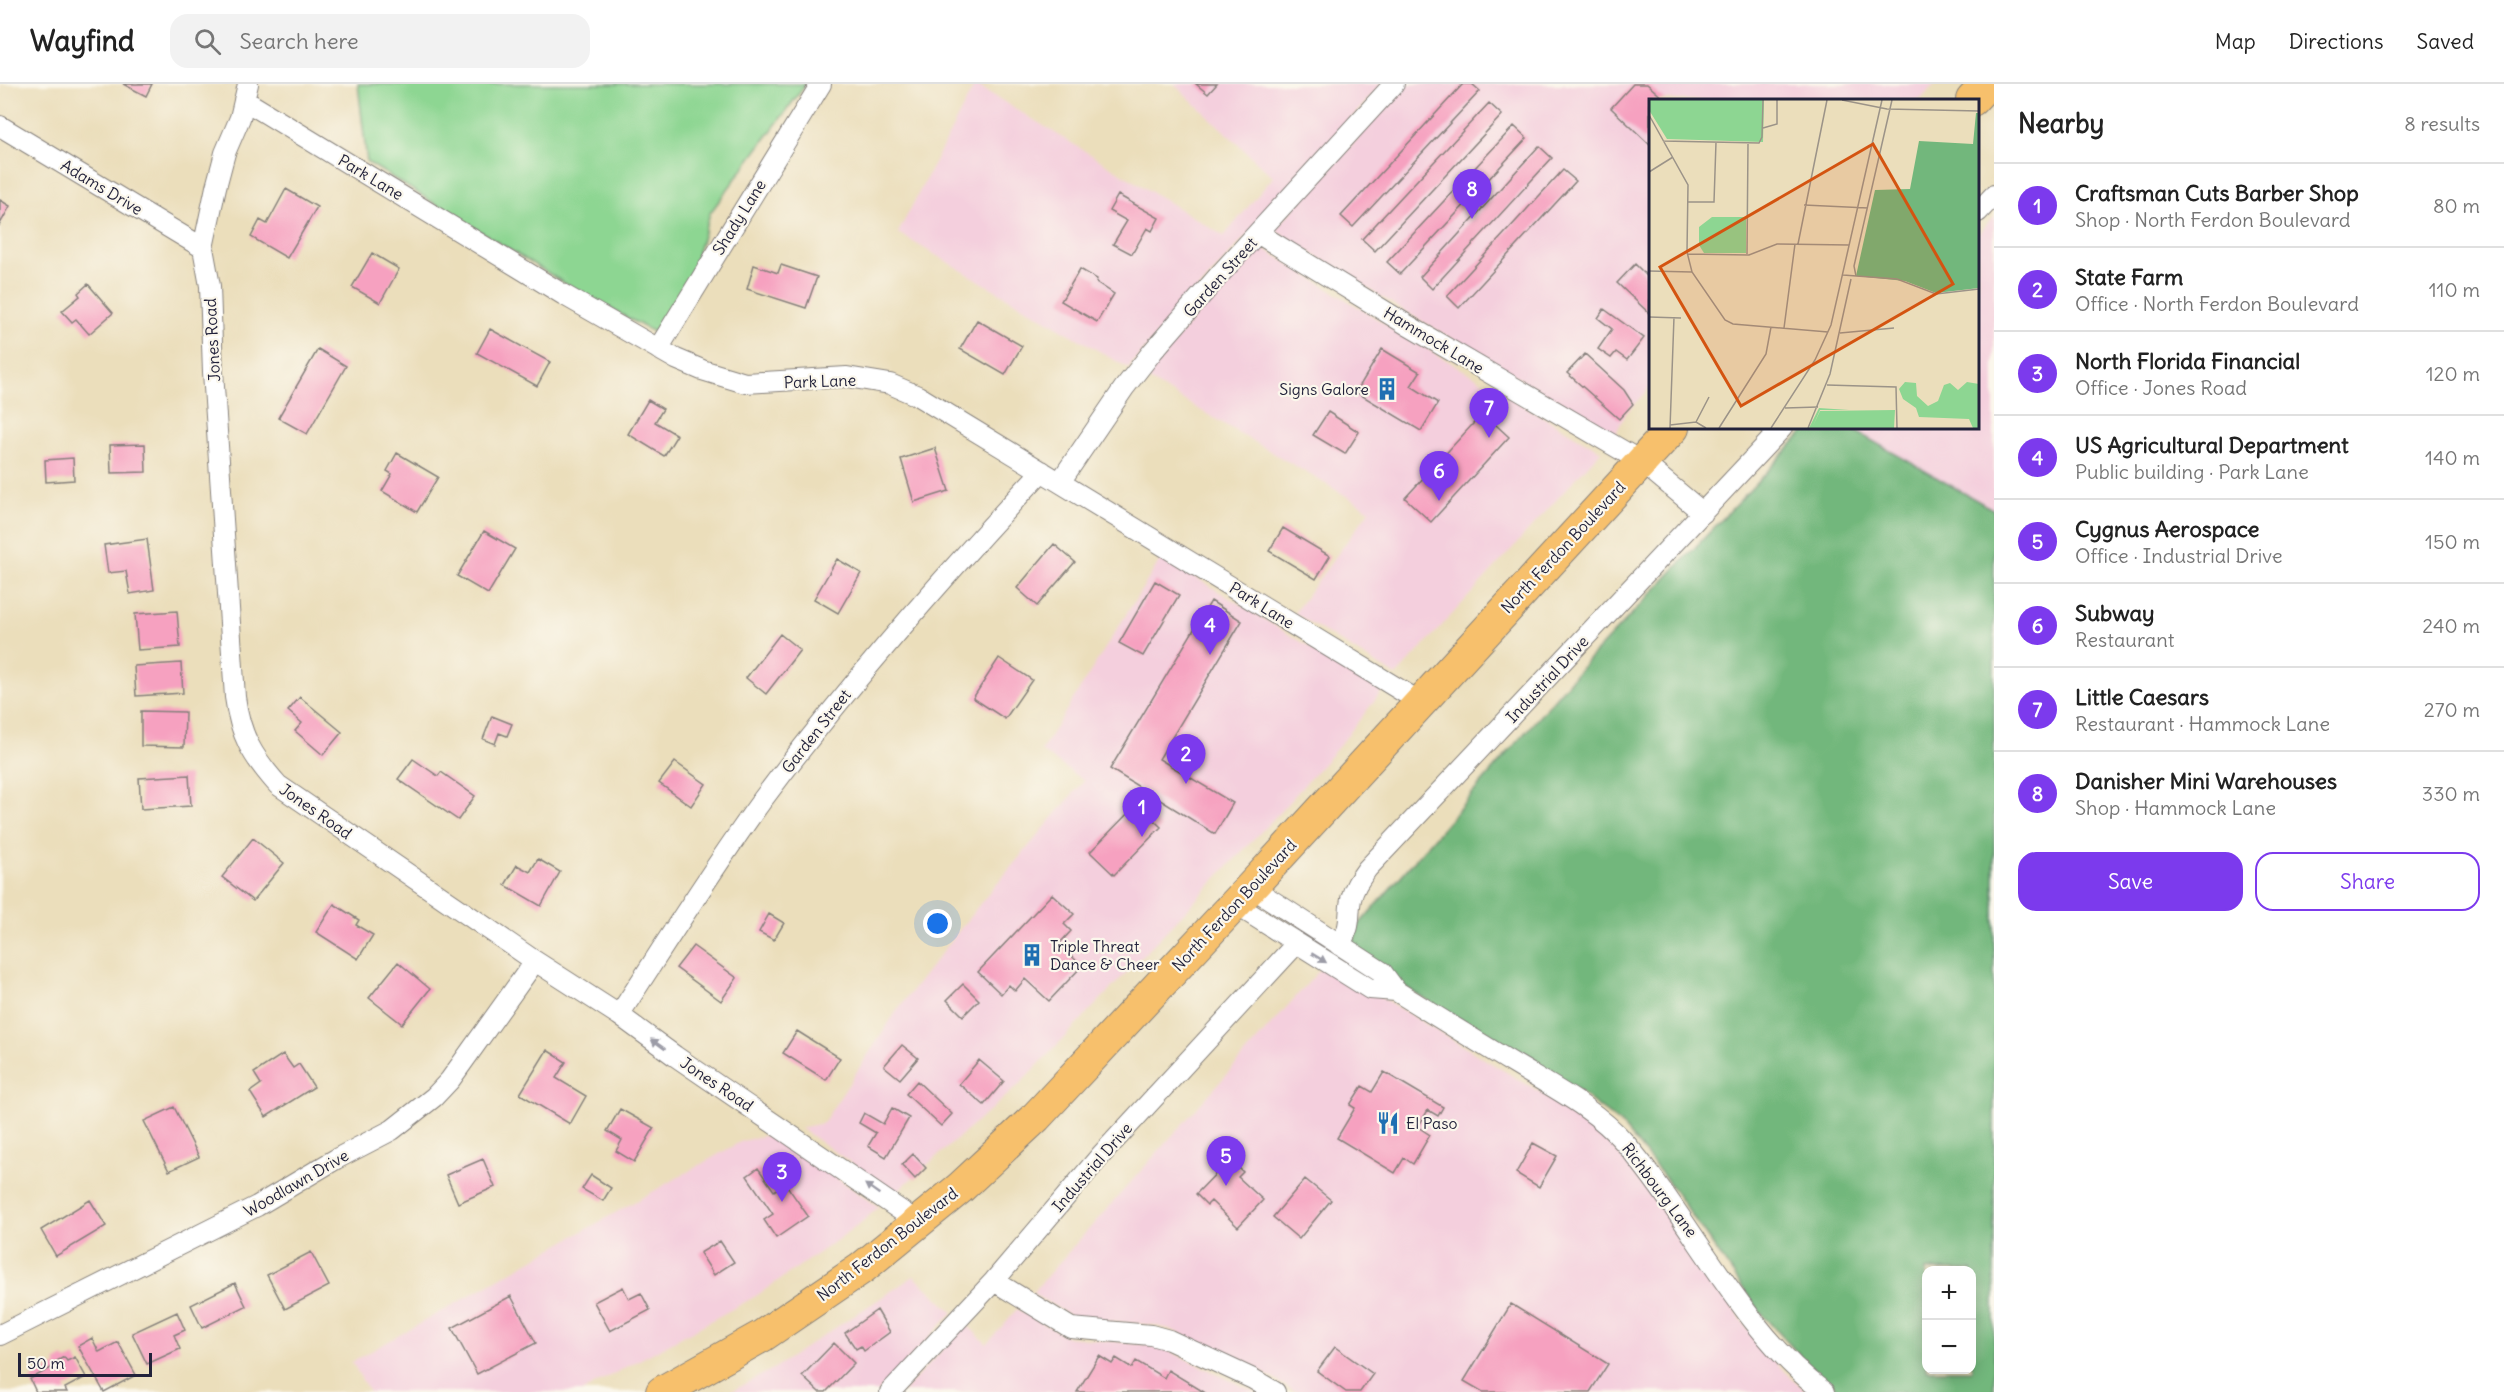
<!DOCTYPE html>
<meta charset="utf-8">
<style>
body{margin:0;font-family:Delius,sans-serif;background:#f2f2f2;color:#222}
.controls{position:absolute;right:18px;bottom:18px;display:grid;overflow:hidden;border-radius:12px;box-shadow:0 3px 15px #0003}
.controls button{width:54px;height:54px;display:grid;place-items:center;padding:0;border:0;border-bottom:2px solid #e0e0e0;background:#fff;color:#222;font:30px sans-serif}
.scale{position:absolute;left:18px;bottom:15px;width:134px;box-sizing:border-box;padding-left:6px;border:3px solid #22223b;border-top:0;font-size:16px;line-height:21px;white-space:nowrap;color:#22223b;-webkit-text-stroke:4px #fbf7ec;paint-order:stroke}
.you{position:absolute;left:938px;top:840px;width:21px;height:21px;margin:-15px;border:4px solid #fff;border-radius:50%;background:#1a73e8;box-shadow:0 0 0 9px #1a73e833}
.badge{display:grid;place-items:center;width:39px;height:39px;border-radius:50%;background:#7c3aed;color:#fff;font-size:20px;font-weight:700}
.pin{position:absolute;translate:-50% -50px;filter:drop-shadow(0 2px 3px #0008)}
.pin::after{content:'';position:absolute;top:32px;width:21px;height:18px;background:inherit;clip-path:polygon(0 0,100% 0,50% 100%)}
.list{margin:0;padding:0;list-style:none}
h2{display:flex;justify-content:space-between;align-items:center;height:78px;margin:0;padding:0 24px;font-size:26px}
h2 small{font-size:20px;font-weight:400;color:#767676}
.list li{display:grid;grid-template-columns:39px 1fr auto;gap:18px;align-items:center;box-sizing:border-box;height:84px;padding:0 24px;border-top:2px solid #e0e0e0}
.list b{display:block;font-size:22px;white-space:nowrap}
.list p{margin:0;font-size:20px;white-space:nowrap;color:#767676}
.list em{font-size:20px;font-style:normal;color:#767676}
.actions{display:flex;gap:12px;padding:18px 24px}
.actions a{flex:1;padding:14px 0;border:2px solid #7c3aed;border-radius:18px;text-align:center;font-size:21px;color:#7c3aed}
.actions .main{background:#7c3aed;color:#fff}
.icon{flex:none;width:33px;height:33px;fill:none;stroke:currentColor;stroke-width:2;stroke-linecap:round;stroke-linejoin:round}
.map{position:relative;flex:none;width:1994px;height:1308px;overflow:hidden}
header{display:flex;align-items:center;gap:36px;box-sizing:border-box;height:84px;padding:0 30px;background:#fff;border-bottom:2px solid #e0e0e0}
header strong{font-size:28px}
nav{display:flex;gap:33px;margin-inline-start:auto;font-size:21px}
.search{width:420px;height:54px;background:#f2f2f2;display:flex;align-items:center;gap:15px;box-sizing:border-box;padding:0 21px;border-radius:18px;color:#767676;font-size:22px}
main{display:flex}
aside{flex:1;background:#fff}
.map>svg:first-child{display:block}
.built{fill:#f4cfdd}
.green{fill:#8dd692;stroke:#587c66;stroke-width:1.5}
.forest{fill:#72b77c;stroke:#4a6c5c;stroke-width:1.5;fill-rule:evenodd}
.building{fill:#f6a1c0}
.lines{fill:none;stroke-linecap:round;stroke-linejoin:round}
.minor-casing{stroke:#86807b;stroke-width:22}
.primary-casing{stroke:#86807b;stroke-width:34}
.minor{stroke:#fff;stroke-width:20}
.primary{stroke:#f7c06c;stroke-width:32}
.oneway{fill:#9c9ca7}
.labels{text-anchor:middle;stroke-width:4.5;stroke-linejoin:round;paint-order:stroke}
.street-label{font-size:16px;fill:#22223b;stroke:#fbf7ec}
.poi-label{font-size:16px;fill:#22223b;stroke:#fbf7ec;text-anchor:start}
.inset-road{fill:none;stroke:#9b9388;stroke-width:1.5}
.view{fill:#d45411;fill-opacity:0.15;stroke:#d45411;stroke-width:3}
.inset-edge{fill:none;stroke:#22223b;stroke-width:3}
</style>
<header>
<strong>Wayfind</strong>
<div class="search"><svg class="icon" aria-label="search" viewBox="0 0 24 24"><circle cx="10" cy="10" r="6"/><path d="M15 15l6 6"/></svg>Search here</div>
<nav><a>Map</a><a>Directions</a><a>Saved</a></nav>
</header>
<main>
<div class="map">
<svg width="1994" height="1308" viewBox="0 0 1994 1308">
<rect width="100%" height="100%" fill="#fbf7ec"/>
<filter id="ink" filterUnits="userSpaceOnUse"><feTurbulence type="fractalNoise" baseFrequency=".0167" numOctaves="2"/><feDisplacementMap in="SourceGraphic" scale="12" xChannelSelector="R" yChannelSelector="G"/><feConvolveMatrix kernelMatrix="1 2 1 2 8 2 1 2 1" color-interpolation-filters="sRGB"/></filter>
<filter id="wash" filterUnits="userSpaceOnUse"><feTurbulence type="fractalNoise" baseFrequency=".008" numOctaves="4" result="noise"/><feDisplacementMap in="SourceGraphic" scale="24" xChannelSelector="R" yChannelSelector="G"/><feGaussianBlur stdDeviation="1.35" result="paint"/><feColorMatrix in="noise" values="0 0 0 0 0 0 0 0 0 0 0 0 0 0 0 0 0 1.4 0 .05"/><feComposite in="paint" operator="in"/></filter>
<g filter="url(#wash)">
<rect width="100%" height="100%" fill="#ebdebb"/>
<path class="built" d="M975,0L1224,152L1273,93L1174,0H1382L1128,284L898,149Z
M1407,0H1935L1920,16H1650V303L1626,329L1615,351L1401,225L1274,146Z
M1994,132V426L1850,344H1978V151Z
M1260,162L1390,243L1601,367L1396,592L1294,529L1370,426L1144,293L1226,197Z
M1162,473L1382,607L1340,661L1279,729L1018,1002L895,1109L800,1044L823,1039L898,925L979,821L1084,697L1041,667Z
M1325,880L1565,1023L1608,1056L1652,1110L1745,1241L1778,1281L1807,1308H1296L1258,1286L1172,1246L1153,1241L1074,1234L1032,1209Z
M772,1050L879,1123L856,1143L756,1212L581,1308H369L352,1278L742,1057Z
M914,1192L953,1228L878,1308H730L773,1285Z
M1017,1225L1068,1253L1149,1261L1165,1265L1255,1308H903L966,1240L987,1260Z"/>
<path class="green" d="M358,0H806L710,129L689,197L657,250L569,202L367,78Z"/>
<path class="forest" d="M1807,344H1850L1994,426V1308H1843L1814,1287L1759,1227L1667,1096L1621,1040L1576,1005L1395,897L1343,859L1588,576L1765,390ZM1926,1186H1972V1286H1926Z"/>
<g id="blocks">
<path class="building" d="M123,0H152L146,12Z
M1196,0H1217L1208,10Z
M1463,0H1472L1480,7L1353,143L1341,132Z
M1633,0H1647L1665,16H1650V61L1611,24Z
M1489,19L1502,31L1375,167L1362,155Z
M1514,42L1527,54L1400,190L1387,178Z
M1539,62L1552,74L1432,205L1420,193Z
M1563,86L1576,97L1459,224L1447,212Z
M286,105L317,123L287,174L251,153L260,136L267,140Z
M1118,111L1159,134L1152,147L1147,144L1132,170L1113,160L1127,137L1109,127Z
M0,116L10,122L0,140Z
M372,169L399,185L380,219L352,203Z
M1635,180L1650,195V230L1617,199Z
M754,181L778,189L781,181L817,193L806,224L747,205Z
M1080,185L1097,195L1096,198L1114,210L1097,238L1061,217Z
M88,200L113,229L89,250L76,235L72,238L62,227L80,212L78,209Z
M1604,225L1644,254L1627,276L1616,268L1611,274L1598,265L1612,245L1598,234Z
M977,236L1022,262L1005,291L960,265Z
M490,245L550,278L537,302L477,269Z
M318,265L346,282L307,350L278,334Z
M1382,265L1420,288L1411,302L1438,319L1421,347L1356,308Z
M1585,270L1624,306L1633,320L1619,335L1567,289Z
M648,316L663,325L655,338L677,351L664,372L628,350Z
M1328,328L1359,348L1345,370L1313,351Z
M1483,329L1509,353L1431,438L1405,414Z
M145,360L146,388L111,389L110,361Z
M935,364L949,407L914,418L901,375Z
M397,369L438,393L417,428L382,407L392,390L387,387Z
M73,374L74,396L46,398L45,376Z
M1283,444L1330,472L1316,495L1269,467Z
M484,447L515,465L488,510L457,492Z
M147,455L154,506L130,510L126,487L108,489L104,461Z
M1054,460L1075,478L1037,522L1017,504Z
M837,475L861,489L838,529L814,515Z
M1155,497L1179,511L1143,572L1119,559Z
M1211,517L1242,537L1159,675L1233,719L1215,750L1110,685Z
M177,527L180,563L138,566L135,530Z
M780,550L800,566L766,610L746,594Z
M999,574L1032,596L1005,635L973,614Z
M181,579L183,609L136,612L134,582Z
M300,613L342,648L323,671L295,647L302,639L288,627Z
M141,627L185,628L184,663L141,662Z
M492,632L512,640L507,652L499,649L495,660L483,655Z
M413,675L438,692L441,688L475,712L458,736L398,695Z
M675,678L706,700L691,722L659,699Z
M189,691L191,722L141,725L139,694Z
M1137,720L1161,743L1114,791L1090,768Z
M253,754L284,779L253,817L222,793Z
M538,775L560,788L541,822L505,801L517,781L530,788Z
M1052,810L1074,830L1064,840L1071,847L1059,860L1082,882L1049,917L1025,895L1015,907L1009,901L1001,910L978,888Z
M334,820L359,836L356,841L373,851L358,875L316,848Z
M769,830L784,839L774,856L759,848Z
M693,862L737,894L721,917L676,884Z
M398,878L430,905L402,940L369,914Z
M963,900L979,916L963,932L947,916Z
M797,947L840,974L826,996L783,969Z
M902,961L918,974L900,995L884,982Z
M547,966L566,978L556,994L586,1012L570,1040L520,1010Z
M283,970L293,984L299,980L314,1003L266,1033L250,1008L261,1000L254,989Z
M979,976L1004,997L984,1021L959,1000Z
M1384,988L1443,1023L1438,1032L1428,1026L1418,1043L1430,1051L1413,1080L1404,1074L1395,1089L1337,1054L1355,1024L1350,1021L1362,1002L1372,1008Z
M917,997L952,1030L941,1042L906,1010Z
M174,1023L199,1073L169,1087L144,1037Z
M892,1024L909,1034L886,1073L868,1062L876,1049L859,1039L864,1029L883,1040Z
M620,1025L654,1044L634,1078L616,1067L622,1056L607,1047Z
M1533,1059L1557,1072L1539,1103L1516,1089Z
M913,1070L926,1084L915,1095L902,1081Z
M483,1075L495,1103L458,1119L446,1091Z
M1230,1075L1243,1088L1238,1093L1263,1116L1238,1143L1211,1117L1207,1121L1196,1110Z
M758,1084L774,1107L785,1099L808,1132L776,1154L764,1136L773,1130L747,1092Z
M591,1091L611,1104L603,1117L582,1105Z
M1305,1095L1331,1116L1299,1155L1273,1133Z
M90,1116L106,1142L56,1172L41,1146Z
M720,1157L734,1178L714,1191L700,1169Z
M311,1168L329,1202L285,1225L267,1191Z
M235,1199L246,1222L202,1244L191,1221Z
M623,1203L629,1215L641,1209L650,1226L610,1247L594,1218Z
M511,1212L536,1259L477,1290L452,1244Z
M1511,1220L1608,1280L1590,1308H1483L1464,1297Z
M877,1226L890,1248L864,1267L861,1262L856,1265L845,1249Z
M177,1228L185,1246L174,1251L180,1265L147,1280L132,1249Z
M92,1254L99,1268L118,1258L136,1291L104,1308L78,1262Z
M834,1259L854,1279L826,1308H819L802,1292Z
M1335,1263L1373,1290L1360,1308H1346L1317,1287Z
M1099,1272L1112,1280L1116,1274L1132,1284L1136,1277L1164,1294L1168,1286L1204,1308H1077Z
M64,1273L67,1277L75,1273L86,1293L65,1304L67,1308H36L30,1295L57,1281L55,1278Z"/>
</g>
</g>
<g filter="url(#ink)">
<use href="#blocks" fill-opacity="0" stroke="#86807b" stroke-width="1.5"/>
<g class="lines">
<g class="minor-casing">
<path id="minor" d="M248,0L240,34L225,69L216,103L203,164L210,202L213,288L235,613C240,651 252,672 278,701L535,877L619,931L675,972L919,1139
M244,16L564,211L676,275L702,286L745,299L847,293L890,300L918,312L1420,618
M0,42L203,164
M1978,128L1994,111
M1259,150L1409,242L1642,378L1703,429
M658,265L821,0
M1060,398L1124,304L1153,267L1220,190L1394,0
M1251,803L1382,888L1396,907C1436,932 1476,957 1516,981C1554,1004 1597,1026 1626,1060C1692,1137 1743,1248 1824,1308
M1235,820L1370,905L1396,907
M1339,861C1353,840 1347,836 1351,815C1354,803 1360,795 1367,785L1782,344
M619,931C666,859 712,785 763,715C849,600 944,492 1042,387
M994,1197L1071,1244L1151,1251L1169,1256L1253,1295L1275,1308
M0,1251L257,1122L336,1075L392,1046L434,1013L450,996L535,877
M890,1308L994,1197L1102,1070L1296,860"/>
</g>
<g class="primary-casing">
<path id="primary" d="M1972,16L1987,0
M662,1308L762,1252L862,1184L960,1104L1036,1033L1251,803L1673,344"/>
</g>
<use href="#minor" class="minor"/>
<use href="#primary" class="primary"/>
</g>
<defs><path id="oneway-solid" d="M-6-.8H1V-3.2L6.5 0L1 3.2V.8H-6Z" transform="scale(1.5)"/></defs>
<g class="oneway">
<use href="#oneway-solid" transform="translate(1319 874) rotate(32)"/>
<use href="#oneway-solid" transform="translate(658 960) rotate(-144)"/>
<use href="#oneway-solid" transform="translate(872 1105) rotate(-145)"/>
</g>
</g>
<defs>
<g id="building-bare" transform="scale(1.8)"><path d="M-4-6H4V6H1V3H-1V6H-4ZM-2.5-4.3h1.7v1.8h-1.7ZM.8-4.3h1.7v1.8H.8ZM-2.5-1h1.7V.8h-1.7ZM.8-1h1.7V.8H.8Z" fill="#1f6fb2" stroke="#fbf7ec" stroke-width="2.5" paint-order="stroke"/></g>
<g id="restaurant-bare" transform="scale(1.8)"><path d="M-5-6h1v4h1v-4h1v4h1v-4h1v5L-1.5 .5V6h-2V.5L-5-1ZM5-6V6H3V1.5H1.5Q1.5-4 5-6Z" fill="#1f6fb2" stroke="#fbf7ec" stroke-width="2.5" paint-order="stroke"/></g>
</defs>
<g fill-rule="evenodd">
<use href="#building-bare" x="1387" y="305"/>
<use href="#building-bare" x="1032" y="871"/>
<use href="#restaurant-bare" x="1388" y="1039"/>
</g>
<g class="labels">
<g class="street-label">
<text transform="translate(371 93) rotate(31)" y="6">Park Lane</text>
<text transform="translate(102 103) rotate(31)" y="6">Adams Drive</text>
<text transform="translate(739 133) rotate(-58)" y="6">Shady Lane</text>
<text transform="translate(1220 193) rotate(-48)" y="6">Garden Street</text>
<text transform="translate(212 256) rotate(-93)" y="6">Jones Road</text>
<text transform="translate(1434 256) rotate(31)" y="6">Hammock Lane</text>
<text transform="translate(820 297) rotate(-2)" y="6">Park Lane</text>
<text transform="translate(1563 463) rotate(-47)" y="6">North Ferdon Boulevard</text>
<text transform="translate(1262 521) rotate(32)" y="6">Park Lane</text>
<text transform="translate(1547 595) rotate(-47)" y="6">Industrial Drive</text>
<text transform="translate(816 647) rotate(-52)" y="6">Garden Street</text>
<text transform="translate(316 727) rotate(35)" y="6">Jones Road</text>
<text transform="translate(1234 821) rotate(-47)" y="6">North Ferdon Boulevard</text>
<text transform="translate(717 1000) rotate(34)" y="6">Jones Road</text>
<text transform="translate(1092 1083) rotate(-49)" y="6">Industrial Drive</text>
<text transform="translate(296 1099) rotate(-30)" y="6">Woodlawn Drive</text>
<text transform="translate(1660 1106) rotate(53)" y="6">Richbourg Lane</text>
<text transform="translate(887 1160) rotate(-38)" y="6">North Ferdon Boulevard</text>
</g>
<g class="poi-label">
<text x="1369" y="311" text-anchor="end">Signs Galore</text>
<text x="1050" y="868">Triple Threat<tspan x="1050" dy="18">Dance &amp; Cheer</tspan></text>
<text x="1406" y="1045">El Paso</text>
</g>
</g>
<g transform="translate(1649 15)">
<rect width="330" height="330" fill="#ebdebb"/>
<path d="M0,1H115L114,43L18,40L0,11ZM63,118H97V154H55L50,146V128ZM256,283L267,284L268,297L279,307L289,302L295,286L301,284L309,291L318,283L330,285V329H324L320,320L270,318L267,309L254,300L250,290ZM170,309L200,311H171L164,327L171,312L246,311L245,329H160Z" fill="#8dd692"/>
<path d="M327,14H330V189L287,194L256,182L207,177L226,91L261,90L270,42L324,45Z" fill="#72b77c"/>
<path class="inset-road" d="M193,1L238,10L330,12M0,16L39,86L38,153L43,173L76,221L84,225L179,233M114,29L128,25V1M14,42L110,44L113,38L114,1M0,73L24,58M0,99V122M39,103H65L67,43M155,106L219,109M149,145L178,1M38,155L100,156L128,145L200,146M98,155L99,45M0,172L43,173M194,176L248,180L287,195L330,190M207,177L205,167L243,1M0,218L32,219M135,229L146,145M191,234L245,229M178,286L247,288L248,329M136,309L169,308M47,323L60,298M21,326L47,323L57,329M21,329L25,218M70,329L117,255L122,228M122,329L166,261L182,226L233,1M159,329L181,275L202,180"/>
<path class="view" d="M224,45L304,185L92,307L11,168Z"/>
<rect width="330" height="330" class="inset-edge"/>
</g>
</svg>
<div class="controls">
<button>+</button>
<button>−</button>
</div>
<div class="scale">50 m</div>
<div class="you"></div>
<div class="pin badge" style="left:1142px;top:753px">1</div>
<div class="pin badge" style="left:1186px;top:700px">2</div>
<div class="pin badge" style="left:782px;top:1118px">3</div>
<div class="pin badge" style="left:1210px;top:571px">4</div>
<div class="pin badge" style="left:1226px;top:1102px">5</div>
<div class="pin badge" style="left:1439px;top:417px">6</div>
<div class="pin badge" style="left:1489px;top:354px">7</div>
<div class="pin badge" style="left:1472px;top:135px">8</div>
</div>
<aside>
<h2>Nearby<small>8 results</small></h2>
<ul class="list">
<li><span class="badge">1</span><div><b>Craftsman Cuts Barber Shop</b><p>Shop · North Ferdon Boulevard</p></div><em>80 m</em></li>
<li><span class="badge">2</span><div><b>State Farm</b><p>Office · North Ferdon Boulevard</p></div><em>110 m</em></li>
<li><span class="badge">3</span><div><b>North Florida Financial</b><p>Office · Jones Road</p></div><em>120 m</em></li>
<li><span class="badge">4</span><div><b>US Agricultural Department</b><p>Public building · Park Lane</p></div><em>140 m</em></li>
<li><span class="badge">5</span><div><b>Cygnus Aerospace</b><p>Office · Industrial Drive</p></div><em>150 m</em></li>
<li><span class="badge">6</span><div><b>Subway</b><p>Restaurant</p></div><em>240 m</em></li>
<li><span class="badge">7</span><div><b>Little Caesars</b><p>Restaurant · Hammock Lane</p></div><em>270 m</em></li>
<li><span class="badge">8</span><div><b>Danisher Mini Warehouses</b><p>Shop · Hammock Lane</p></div><em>330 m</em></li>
</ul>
<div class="actions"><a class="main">Save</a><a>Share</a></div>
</aside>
</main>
